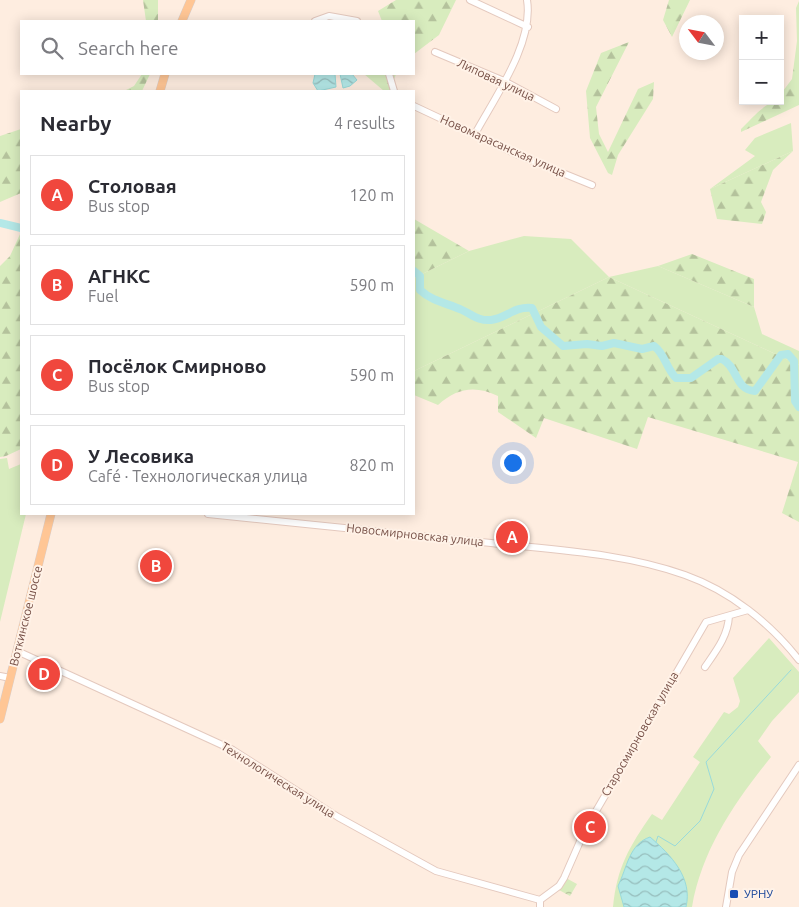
<!DOCTYPE html>
<meta charset="utf-8">
<style>
body{margin:0;font-family:Ubuntu,sans-serif;background:#f7f7f7;color:#2b2b33}
.controls{position:absolute;right:15px;top:15px;display:grid;overflow:hidden;border-radius:0px;box-shadow:0 2px 12px #0003}
.controls button{width:45px;height:45px;display:grid;place-items:center;padding:0;border:0;border-bottom:1px solid #e1e1e2;background:#fff;color:#2b2b33;font:25px sans-serif}
.compass{position:absolute;left:679px;top:15px;width:45px;height:45px;border-radius:50%;background:#fff;box-shadow:0 2px 12px #0003;rotate:302deg}
.you{position:absolute;left:512px;top:462px;width:18px;height:18px;margin:-12px;border:4px solid #fff;border-radius:50%;background:#1a73e8;box-shadow:0 0 0 8px #1a73e833}
.badge{display:grid;place-items:center;width:32px;height:32px;border-radius:50%;background:#f0473d;color:#fff;font-size:16px;font-weight:700}
.pin{position:absolute;translate:-50% -50%;border:2px solid #fff;box-shadow:0 1px 5px #0006}
.list{margin:0;padding:0;list-style:none}
h2{display:flex;justify-content:space-between;align-items:center;height:65px;margin:0;padding:0 20px;font-size:21px}
h2 small{font-size:16px;font-weight:400;color:#7c7c81}
.list li{display:grid;grid-template-columns:32px 1fr auto;gap:15px;align-items:center;box-sizing:border-box;height:80px;margin:0 10px 10px;padding:0 10px;border:1px solid #e1e1e2;border-radius:0px}
.list b{display:block;font-size:19px;white-space:nowrap}
.list p{margin:0;font-size:16px;white-space:nowrap;color:#7c7c81}
.list em{font-size:16px;font-style:normal;color:#7c7c81}
.icon{flex:none;width:28px;height:28px;fill:none;stroke:currentColor;stroke-width:2;stroke-linecap:round;stroke-linejoin:round}
.map{position:relative;flex:none;width:799px;height:907px;overflow:hidden}
.search{position:absolute;background:#fff;box-shadow:0 2px 12px #0003;left:20px;top:20px;width:395px;height:55px;display:flex;align-items:center;gap:12px;box-sizing:border-box;padding:0 18px;border-radius:0px;color:#7c7c81;font-size:19px}
.panel{position:absolute;background:#fff;box-shadow:0 2px 12px #0003;left:20px;top:90px;width:395px;height:425px;border-radius:0px}
.map>svg:first-child{display:block}
.grass{fill:#d8ecbe}
.forest{fill:url(#forest-firs)}
.park{fill:url(#park-crowns)}
.water{fill:url(#water-waves);stroke:#99dada}
.lines{fill:none;stroke-linecap:round;stroke-linejoin:round}
.stream{stroke:#99dada;stroke-width:1}
.river{stroke:#b4e8e7;stroke-width:8}
.minor-casing{stroke:#e4c9be;stroke-width:8}
.major-casing{stroke:#d9cecb;stroke-width:9}
.minor{stroke:#fff;stroke-width:6}
.major{stroke:#ffc695;stroke-width:8}
.transit-dot{fill:#1a4fb4;stroke:#fff2e7;stroke-width:2}
.labels{text-anchor:middle;stroke-width:4;stroke-linejoin:round;paint-order:stroke}
.street-label{font-size:12px;fill:#764f46;stroke:#fff2e7}
.transit-label{font-size:12px;fill:#164399;stroke:#fff2e7;text-anchor:start}
</style>
<div class="map">
<svg width="799" height="907" viewBox="0 0 799 907">
<defs>
<pattern id="forest-firs" width="22" height="20" patternUnits="userSpaceOnUse" patternTransform="scale(1.25)"><rect width="22" height="20" fill="#d8ecbe"/><path d="M5 1l3.5 6h-7zM16 11l3.5 6h-7z" fill="#b4c29c"/></pattern>
<pattern id="park-crowns" width="20" height="18" patternUnits="userSpaceOnUse" patternTransform="scale(1.25)"><rect width="20" height="18" fill="#d8ecbe"/><path d="M2 6a3 3 0 1 1 6 0M12 15a3 3 0 1 1 6 0" fill="none" stroke="#b4c29c"/></pattern>
<pattern id="water-waves" width="16" height="10" patternUnits="userSpaceOnUse" patternTransform="scale(1.25)"><rect width="16" height="10" fill="#b4e8e7"/><path d="M0 5q4-4 8 0t8 0" fill="none" stroke="#97bebd"/></pattern>
</defs>
<rect width="100%" height="100%" fill="#feede0"/>
<path class="grass" d="M791,123L793,151L710,189L755,156L745,150L755,138Z
M524,236L571,239L609,277L658,266L754,307L762,334L799,351V365L609,277L414,371V278L469,251Z
M7,458L9,469L21,464V514H26L0,622V459Z
M769,638L799,672V692L772,721L758,741L771,757C735,802 702,849 692,907H613C617,867 629,847 652,814L662,820L700,762L693,757L724,712L729,714L738,707L740,701L733,678Z"/>
<path class="forest" d="M143,0H158V21H146Z
M396,0H456L439,35L414,54V21H382L378,11Z
M669,0H690L672,37L663,20Z
M799,1V105L741,132V129C752,119 765,101 780,101V95L792,79L797,41L796,8Z
M629,42L596,107L599,134L608,152L638,89L654,82L653,99L618,155L612,175L608,173L590,138L586,91L601,53Z
M142,74H150L142,91H124L134,86Z
M364,74H396L390,91H384Z
M21,129V193L0,202V136Z
M793,151L773,170L761,202L766,212L762,224L717,219L710,189Z
M414,219L469,251L414,278Z
M21,232V449L6,456L0,457V266L10,256Z
M692,254L754,279V307L658,266Z
M609,277L799,365V522L782,513L798,462L648,417L637,449L544,418L536,438L498,412V396C475,385 457,388 438,405L414,395V371Z"/>
<path class="park" d="M566,878L577,884L570,896L559,890Z"/>
<path class="water" d="M315,74H335L336,87L318,91L313,83Z
M340,74H352L357,80L350,86L343,88Z
M650,837C671,855 693,878 686,907H624L618,886C627,868 629,844 650,837Z"/>
<g class="lines">
<path class="stream" d="M656,842L658,836L675,846L700,821L714,789L706,762L791,670"/>
<path class="river" d="M0,223L21,228
M414,271L420,276V290C433,302 447,303 462,310C473,315 478,321 491,320C507,318 514,306 532,308L541,327L563,346L587,344L602,346L614,343L642,349L654,346C665,354 666,368 676,378H691L718,359H722C738,367 735,390 755,391L781,355L788,354L794,361L795,401L799,407"/>
<g class="minor-casing">
<path id="minor" d="M470,0L528,27
M315,21L329,16L357,21
M435,52L504,81L556,109
M389,74L394,91
M414,106L516,154L592,185
M475,134C495,97 534,43 527,0
M208,514C303,523 397,533 491,543C556,550 623,553 685,575C730,591 770,623 799,660
M17,651L233,750L338,817L436,871L540,900
M705,667C716,651 728,636 729,616
M0,676L10,678
M540,907V900L559,886L564,878L585,830L706,622L748,610
M726,907L732,872L739,855L799,765"/>
</g>
<g class="major-casing">
<path id="major" d="M182,21L191,0
M160,91L165,74
M0,719L51,514"/>
</g>
<use href="#minor" class="minor"/>
<use href="#major" class="major"/>
</g>
<rect class="transit-dot" x="729" y="889" width="10" height="10" rx="2.5"/>
<g class="labels">
<g class="street-label">
<text transform="translate(496 80) rotate(25)" y="4">Липовая улица</text>
<text transform="translate(503 146) rotate(24)" y="4">Новомарасанская улица</text>
<text transform="translate(415 535) rotate(6)" y="4">Новосмирновская улица</text>
<text transform="translate(26 616) rotate(-76)" y="4">Воткинское шоссе</text>
<text transform="translate(640 734) rotate(-60)" y="4">Старосмирновская улица</text>
<text transform="translate(278 780) rotate(32)" y="4">Технологическая улица</text>
</g>
<g class="transit-label">
<text x="744" y="898">УРНУ</text>
</g>
</g>
</svg>
<div class="controls">
<button>+</button>
<button>−</button>
</div>
<svg class="compass" viewBox="-18 -18 36 36"><path d="M0-13l5 13h-10z" fill="#e53935"/><path d="M0 13l5-13h-10z" fill="#7c7c81"/></svg>
<div class="you"></div>
<div class="pin badge" style="left:512px;top:537px">A</div>
<div class="pin badge" style="left:156px;top:566px">B</div>
<div class="pin badge" style="left:590px;top:827px">C</div>
<div class="pin badge" style="left:44px;top:674px">D</div>
<div class="search"><svg class="icon" aria-label="search" viewBox="0 0 24 24"><circle cx="10" cy="10" r="6"/><path d="M15 15l6 6"/></svg>Search here</div>
<section class="panel">
<h2>Nearby<small>4 results</small></h2>
<ul class="list">
<li><span class="badge">A</span><div><b>Столовая</b><p>Bus stop</p></div><em>120 m</em></li>
<li><span class="badge">B</span><div><b>АГНКС</b><p>Fuel</p></div><em>590 m</em></li>
<li><span class="badge">C</span><div><b>Посёлок Смирново</b><p>Bus stop</p></div><em>590 m</em></li>
<li><span class="badge">D</span><div><b>У Лесовика</b><p>Café · Технологическая улица</p></div><em>820 m</em></li>
</ul>
</section>
</div>
